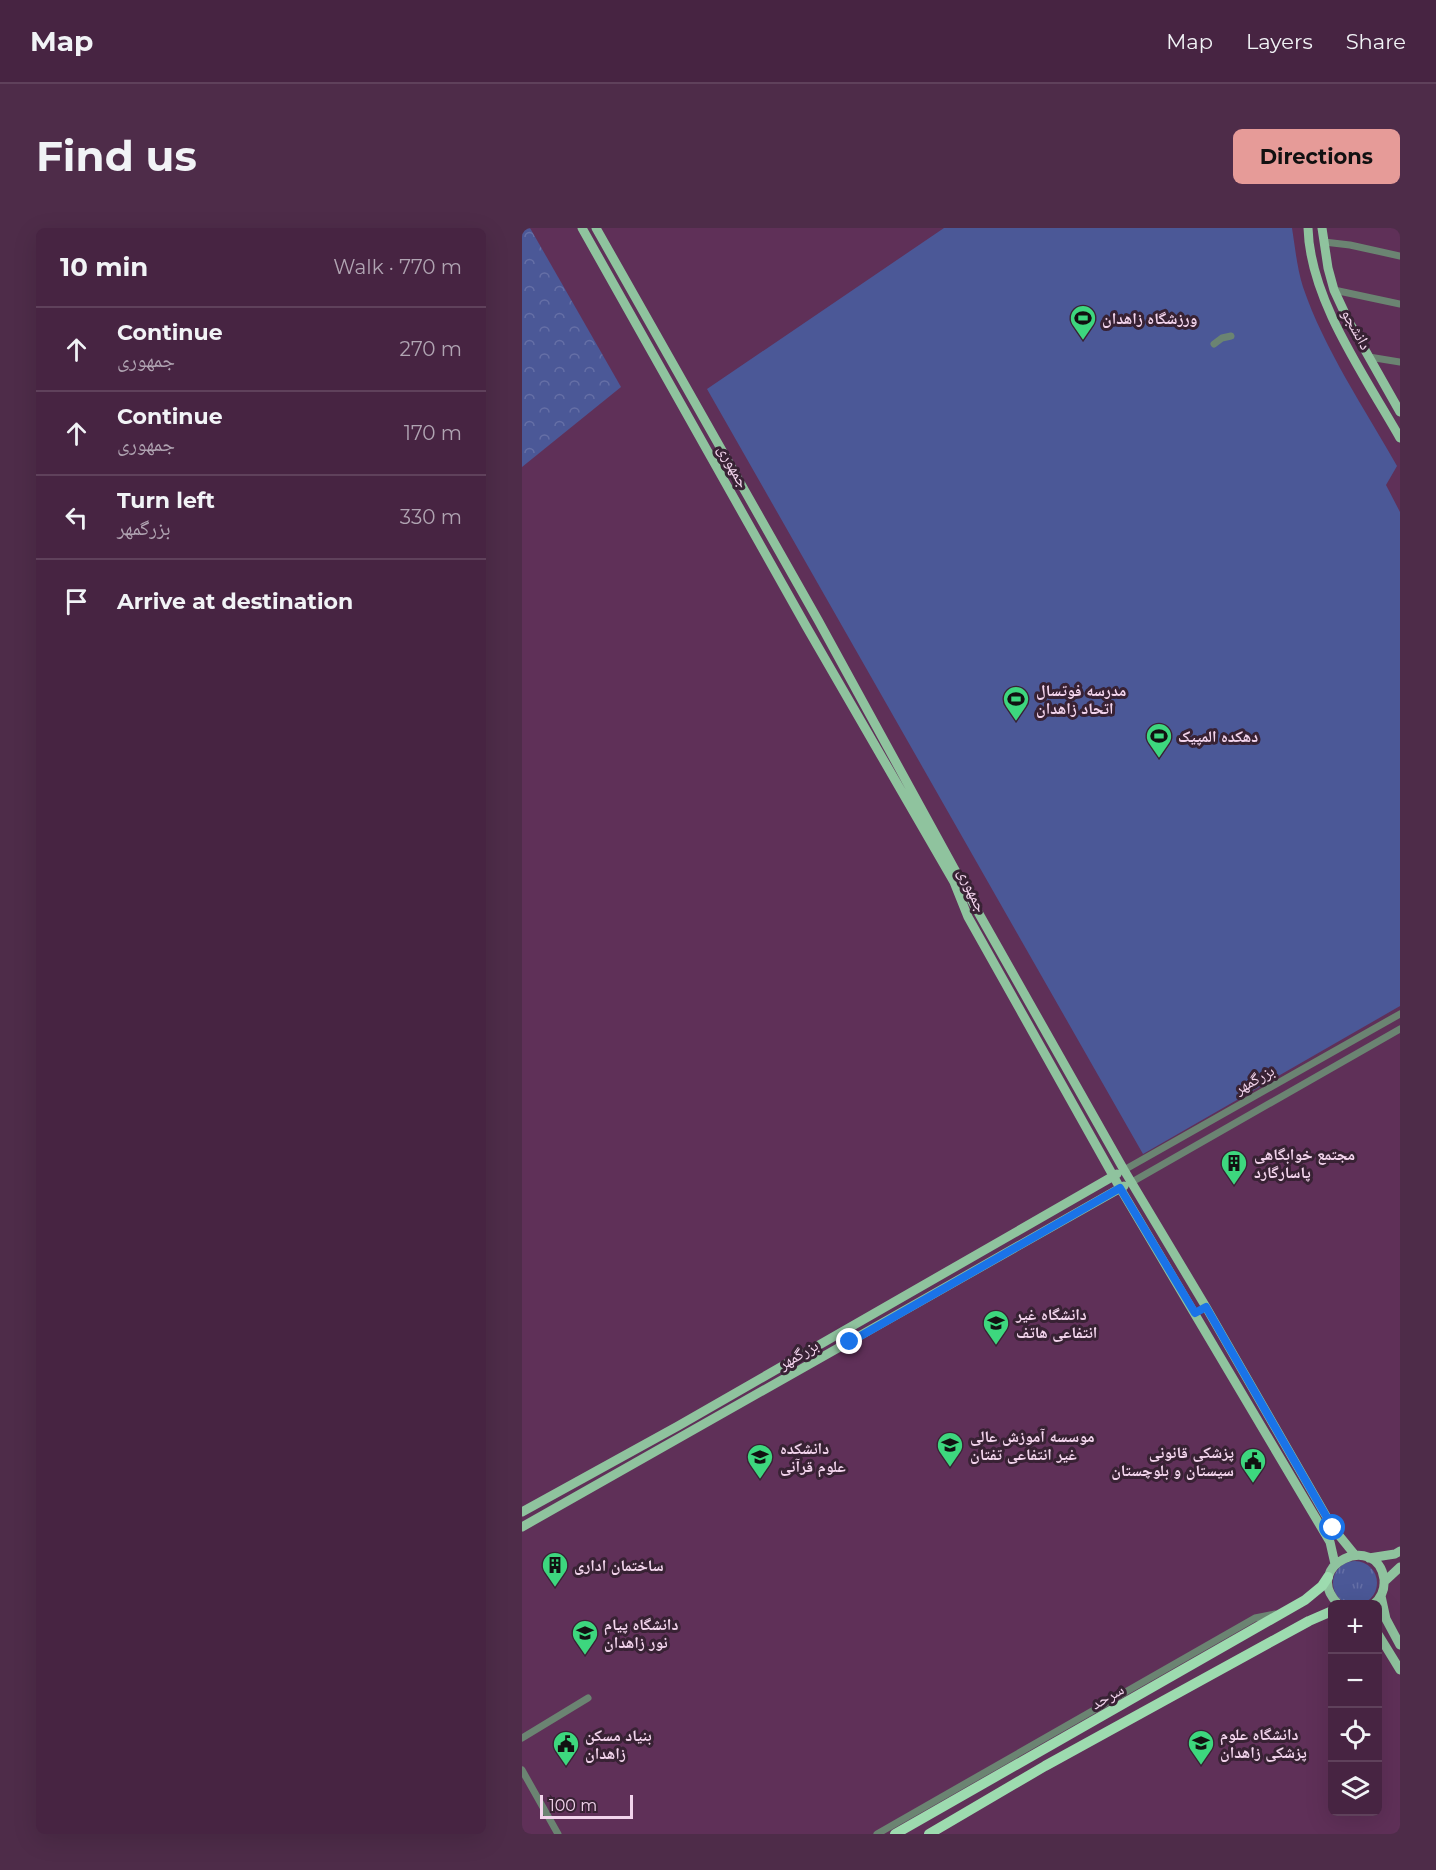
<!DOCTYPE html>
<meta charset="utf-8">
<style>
body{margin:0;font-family:Montserrat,"Noto Naskh Arabic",sans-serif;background:#4e2c49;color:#f1f3f6}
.controls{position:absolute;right:18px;bottom:18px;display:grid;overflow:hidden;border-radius:9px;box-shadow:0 6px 24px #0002}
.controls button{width:54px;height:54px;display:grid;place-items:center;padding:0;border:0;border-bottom:2px solid #5f415b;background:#472442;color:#f1f3f6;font:30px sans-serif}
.scale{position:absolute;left:18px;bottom:15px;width:93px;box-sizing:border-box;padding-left:6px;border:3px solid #f2d4ec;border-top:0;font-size:16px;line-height:21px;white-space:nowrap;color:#f2d4ec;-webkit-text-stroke:4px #382234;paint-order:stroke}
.stop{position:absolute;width:18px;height:18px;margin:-14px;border:4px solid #1a73e8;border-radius:50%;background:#fff}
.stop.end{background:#1a73e8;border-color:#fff;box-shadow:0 2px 6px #0008}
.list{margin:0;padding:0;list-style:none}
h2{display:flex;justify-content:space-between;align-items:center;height:78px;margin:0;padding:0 24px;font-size:26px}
h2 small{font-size:20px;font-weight:400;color:#b0a4b2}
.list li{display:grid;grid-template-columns:39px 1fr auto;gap:18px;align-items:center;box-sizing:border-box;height:84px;padding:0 24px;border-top:2px solid #5f415b}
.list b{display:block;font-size:22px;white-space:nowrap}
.list p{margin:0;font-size:20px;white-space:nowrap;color:#b0a4b2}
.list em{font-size:20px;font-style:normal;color:#b0a4b2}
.icon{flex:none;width:33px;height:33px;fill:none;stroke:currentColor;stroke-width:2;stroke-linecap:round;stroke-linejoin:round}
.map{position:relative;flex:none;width:878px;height:1606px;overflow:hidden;border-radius:9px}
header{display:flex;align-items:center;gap:36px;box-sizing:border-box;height:84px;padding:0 30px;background:#472442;border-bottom:2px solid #5f415b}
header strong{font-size:28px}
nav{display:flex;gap:33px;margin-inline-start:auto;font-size:21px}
.intro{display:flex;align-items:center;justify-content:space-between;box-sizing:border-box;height:144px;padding:0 36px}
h1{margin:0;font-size:42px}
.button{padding:15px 27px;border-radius:9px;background:#e69b98;color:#111;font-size:21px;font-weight:700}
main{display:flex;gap:36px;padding:0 36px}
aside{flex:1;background:#472442;border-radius:9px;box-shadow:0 6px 24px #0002}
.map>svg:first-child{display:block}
.grass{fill:url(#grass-tufts)}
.park{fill:url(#park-crowns)}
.garden{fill:#4b5897}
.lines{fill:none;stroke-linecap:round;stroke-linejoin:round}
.minor{stroke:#6b8472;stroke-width:7}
.major{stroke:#8fc39e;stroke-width:9}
.highway{stroke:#9ddbaf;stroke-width:10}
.route{stroke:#1a73e8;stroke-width:8}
.labels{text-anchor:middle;stroke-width:6;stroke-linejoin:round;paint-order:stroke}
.poi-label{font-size:16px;font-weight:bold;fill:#f2d4ec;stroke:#382234;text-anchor:start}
.street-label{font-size:16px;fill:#f2d4ec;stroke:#382234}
</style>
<header>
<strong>Map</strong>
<nav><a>Map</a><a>Layers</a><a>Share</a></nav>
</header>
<div class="intro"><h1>Find us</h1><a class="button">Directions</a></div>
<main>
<aside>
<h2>10 min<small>Walk · 770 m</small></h2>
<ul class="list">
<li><svg class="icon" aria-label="ahead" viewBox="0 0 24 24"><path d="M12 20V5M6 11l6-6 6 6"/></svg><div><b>Continue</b><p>جمهوری</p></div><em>270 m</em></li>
<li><svg class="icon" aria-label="ahead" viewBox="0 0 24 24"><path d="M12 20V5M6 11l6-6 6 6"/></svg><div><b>Continue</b><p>جمهوری</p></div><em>170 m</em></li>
<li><svg class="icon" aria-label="left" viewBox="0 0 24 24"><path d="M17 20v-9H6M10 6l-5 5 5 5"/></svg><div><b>Turn left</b><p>بزرگمهر</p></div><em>330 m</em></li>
<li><svg class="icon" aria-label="arrive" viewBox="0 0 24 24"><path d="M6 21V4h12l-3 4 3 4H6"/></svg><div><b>Arrive at destination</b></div></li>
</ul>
</aside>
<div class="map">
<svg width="878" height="1606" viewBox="0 0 878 1606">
<defs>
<pattern id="grass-tufts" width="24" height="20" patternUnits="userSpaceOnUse" patternTransform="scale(1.5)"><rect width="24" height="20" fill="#4b5897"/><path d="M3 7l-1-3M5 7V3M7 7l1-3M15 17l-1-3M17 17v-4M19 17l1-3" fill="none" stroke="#656fa6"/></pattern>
<pattern id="park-crowns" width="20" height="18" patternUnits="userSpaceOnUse" patternTransform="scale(1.5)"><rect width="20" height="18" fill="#4b5897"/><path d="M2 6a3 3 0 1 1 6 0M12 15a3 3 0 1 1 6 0" fill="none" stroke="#656fa6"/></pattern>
</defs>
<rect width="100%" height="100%" fill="#5f3058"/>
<path class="grass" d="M811 1355a22 22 0 1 1 44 0a22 22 0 1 1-44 0Z"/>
<path class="park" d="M0,0H8L99,159L0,239Z"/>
<path class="garden" d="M422,0H770C773,19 775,40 781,59C802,121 843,181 875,238L864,257L878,284V778L621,926L185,161Z"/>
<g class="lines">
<path class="minor" d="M802,14L828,17L878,28
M812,62L878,76
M692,116L700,110L709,108
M847,129L878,134
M602,942L878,786
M610,954L878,801
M0,1510L66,1470
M0,1542L36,1606
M355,1606L733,1390L753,1386"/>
<path class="major" d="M60,0L284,398L432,654L446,689L598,960L808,1314L813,1336
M74,0L296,392L456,684L602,942L684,1079L811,1300L833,1327
M786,0C788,72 843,148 878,210
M800,0L806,40L812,62L826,92L878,184
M0,1284L156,1198L595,946
M0,1299L602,958
M847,1330L873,1326L878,1323
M862,1354L878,1339
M859,1368L864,1391L878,1417
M816,1376C778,1337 855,1303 862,1351C863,1361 859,1370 852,1376
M856,1406L878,1442"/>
<path class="highway" d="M373,1606L783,1372L800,1358L806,1349
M407,1606L523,1538L787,1393L810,1383"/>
</g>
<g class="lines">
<path class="route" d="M328,1114L598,960L673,1085L684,1079L811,1300"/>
</g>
<defs>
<g id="stadium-pin" transform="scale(1.35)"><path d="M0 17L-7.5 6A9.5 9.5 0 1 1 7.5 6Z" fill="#3dd77e" stroke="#382234"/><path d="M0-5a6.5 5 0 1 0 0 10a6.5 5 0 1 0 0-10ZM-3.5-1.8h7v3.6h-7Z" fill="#111"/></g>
<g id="building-pin" transform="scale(1.35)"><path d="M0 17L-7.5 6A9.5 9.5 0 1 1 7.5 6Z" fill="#3dd77e" stroke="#382234"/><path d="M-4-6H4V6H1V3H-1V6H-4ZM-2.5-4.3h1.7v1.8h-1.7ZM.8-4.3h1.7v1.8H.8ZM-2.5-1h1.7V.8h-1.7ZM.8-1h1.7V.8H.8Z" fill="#111"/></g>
<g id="university-pin" transform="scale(1.35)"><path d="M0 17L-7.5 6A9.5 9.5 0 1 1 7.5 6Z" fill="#3dd77e" stroke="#382234"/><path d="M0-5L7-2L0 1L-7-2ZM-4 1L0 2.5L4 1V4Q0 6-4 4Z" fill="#111"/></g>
<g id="civic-pin" transform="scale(1.35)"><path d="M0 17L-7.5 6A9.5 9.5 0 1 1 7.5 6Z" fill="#3dd77e" stroke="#382234"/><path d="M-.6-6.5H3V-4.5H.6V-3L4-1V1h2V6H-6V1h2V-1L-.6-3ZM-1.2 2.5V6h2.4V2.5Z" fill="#111"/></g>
</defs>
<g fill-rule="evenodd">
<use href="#stadium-pin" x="561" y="90"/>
<use href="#stadium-pin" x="494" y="471"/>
<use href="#stadium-pin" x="637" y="508"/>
<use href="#building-pin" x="712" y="935"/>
<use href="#university-pin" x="474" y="1095"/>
<use href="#university-pin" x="428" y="1217"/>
<use href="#university-pin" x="238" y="1229"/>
<use href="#civic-pin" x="731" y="1233"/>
<use href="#building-pin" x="33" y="1337"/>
<use href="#university-pin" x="63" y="1405"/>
<use href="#university-pin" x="679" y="1515"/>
<use href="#civic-pin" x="44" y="1516"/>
</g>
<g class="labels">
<g class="poi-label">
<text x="580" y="96">ورزشگاه زاهدان</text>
<text x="514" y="468">مدرسه فوتسال<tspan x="514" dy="18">اتحاد زاهدان</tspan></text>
<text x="656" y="514">دهکده المپیک</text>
<text x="732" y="932">مجتمع خوابگاهی<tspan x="732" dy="18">پاسارگارد</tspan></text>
<text x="494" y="1092">دانشگاه غیر<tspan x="494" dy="18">انتفاعی هاتف</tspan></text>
<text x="448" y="1214">موسسه آموزش عالی<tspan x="448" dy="18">غیر انتفاعی تفتان</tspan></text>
<text x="258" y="1226">دانشکده<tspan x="258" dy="18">علوم قرآنی</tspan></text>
<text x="712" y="1230" text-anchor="end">پزشکی قانونی<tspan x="712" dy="18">سیستان و بلوچستان</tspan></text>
<text x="52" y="1343">ساختمان اداری</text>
<text x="82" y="1402">دانشگاه پیام<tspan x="82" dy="18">نور زاهدان</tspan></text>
<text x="698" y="1512">دانشگاه علوم<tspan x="698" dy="18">پزشکی زاهدان</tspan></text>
<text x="63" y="1513">بنیاد مسکن<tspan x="63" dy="18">زاهدان</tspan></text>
</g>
<g class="street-label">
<text transform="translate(835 101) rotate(61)" y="6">دانشجو</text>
<text transform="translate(212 238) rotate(61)" y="6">جمهوری</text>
<text transform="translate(451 662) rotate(65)" y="6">جمهوری</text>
<text transform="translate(732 851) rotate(-29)" y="6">بزرگمهر</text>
<text transform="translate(276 1126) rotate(-30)" y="6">بزرگمهر</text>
<text transform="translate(585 1468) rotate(-30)" y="6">سرحد</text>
</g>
</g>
</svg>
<div class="controls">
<button>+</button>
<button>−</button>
<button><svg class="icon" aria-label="locate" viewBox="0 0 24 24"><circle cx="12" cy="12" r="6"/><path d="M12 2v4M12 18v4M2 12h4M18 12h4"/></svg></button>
<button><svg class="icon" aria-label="layers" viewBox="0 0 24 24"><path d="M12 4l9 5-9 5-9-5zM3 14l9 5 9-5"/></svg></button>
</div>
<div class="scale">100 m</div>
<div class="stop" style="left:811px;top:1300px"></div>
<div class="stop end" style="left:328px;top:1114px"></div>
</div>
</main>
